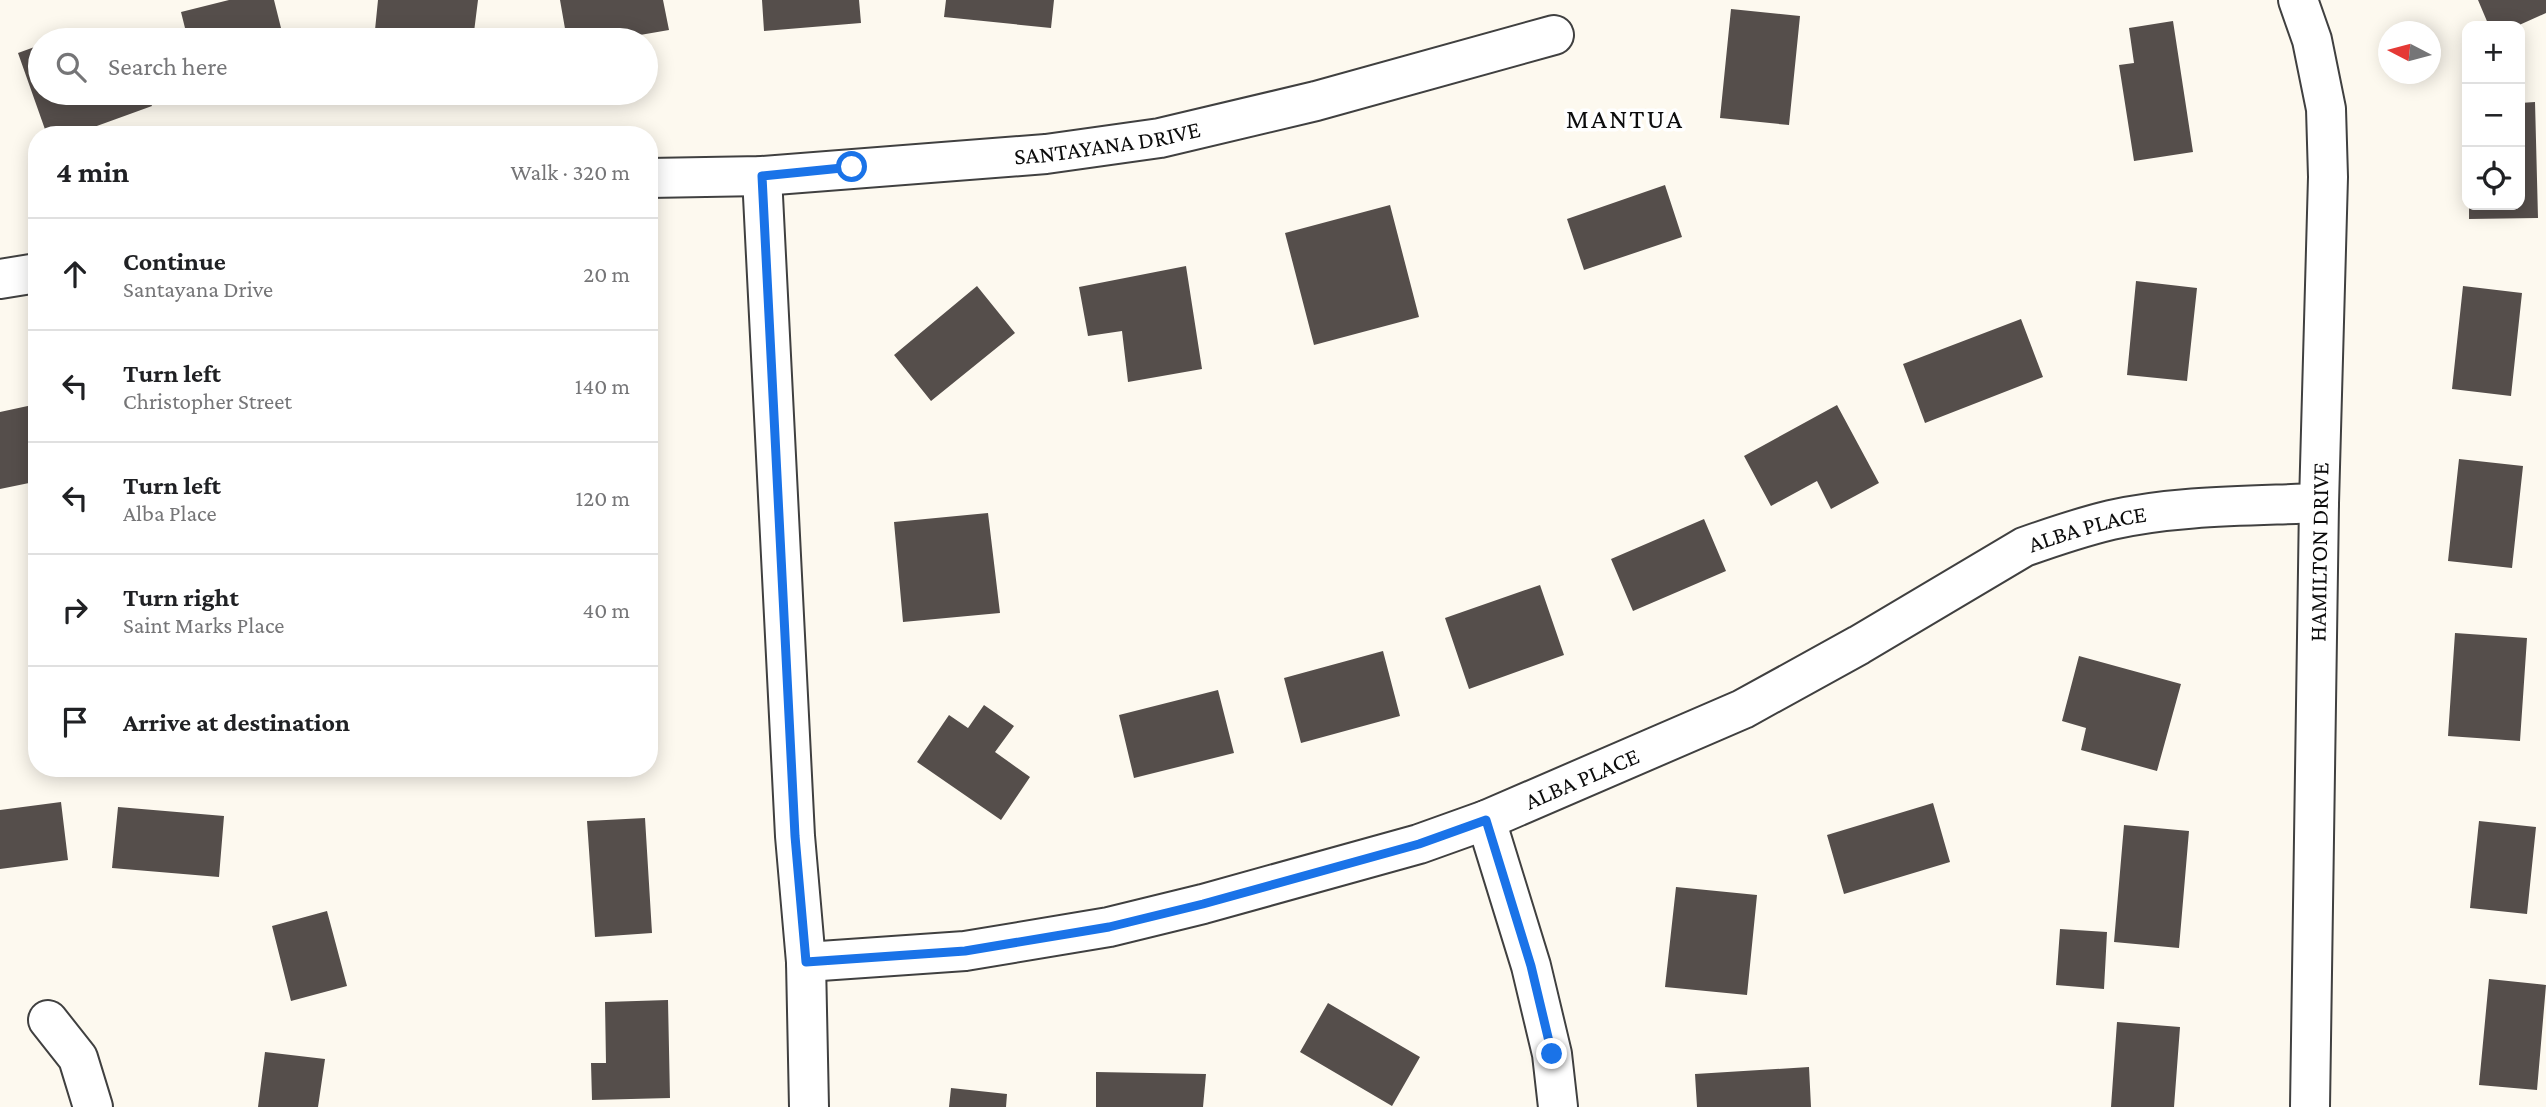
<!DOCTYPE html>
<meta charset="utf-8">
<style>
body{margin:0;font-family:"Crimson Pro",serif;background:#f6f6f6;color:#202124}
.controls{position:absolute;right:21px;top:21px;display:grid;overflow:hidden;border-radius:14px;box-shadow:0 4px 18px #0003}
.controls button{width:63px;height:63px;display:grid;place-items:center;padding:0;border:0;border-bottom:2px solid #e0e0e0;background:#fff;color:#202124;font:35px sans-serif}
.compass{position:absolute;left:2378px;top:21px;width:63px;height:63px;border-radius:50%;background:#fff;box-shadow:0 4px 18px #0003;rotate:276deg}
.stop{position:absolute;width:21px;height:21px;margin:-16px;border:5px solid #1a73e8;border-radius:50%;background:#fff}
.stop.end{background:#1a73e8;border-color:#fff;box-shadow:0 2px 7px #0008}
.list{margin:0;padding:0;list-style:none}
h2{display:flex;justify-content:space-between;align-items:center;height:91px;margin:0;padding:0 28px;font-size:30px}
h2 small{font-size:23px;font-weight:400;color:#757577}
.list li{display:grid;grid-template-columns:46px 1fr auto;gap:21px;align-items:center;box-sizing:border-box;height:112px;padding:0 28px;border-top:2px solid #e0e0e0}
.list b{display:block;font-size:26px;white-space:nowrap}
.list p{margin:0;font-size:23px;white-space:nowrap;color:#757577}
.list em{font-size:23px;font-style:normal;color:#757577}
.icon{flex:none;width:38px;height:38px;fill:none;stroke:currentColor;stroke-width:2;stroke-linecap:round;stroke-linejoin:round}
.map{position:relative;flex:none;width:2546px;height:1107px;overflow:hidden}
.search{position:absolute;background:#fff;box-shadow:0 4px 18px #0003;left:28px;top:28px;width:630px;height:77px;display:flex;align-items:center;gap:18px;box-sizing:border-box;padding:0 24px;border-radius:38px;color:#757577;font-size:26px}
.panel{position:absolute;background:#fff;box-shadow:0 4px 18px #0003;left:28px;top:126px;width:630px;height:651px;border-radius:28px}
.map>svg:first-child{display:block}
.building{fill:#554e4b}
.lines{fill:none;stroke-linecap:round;stroke-linejoin:round}
.minor-casing{stroke:#404040;stroke-width:42}
.minor{stroke:#fff;stroke-width:38}
.route{stroke:#1a73e8;stroke-width:9}
.labels{text-anchor:middle;stroke-width:7;stroke-linejoin:round;paint-order:stroke}
.street-label{font-size:24px;fill:#0d0d0d;stroke:#fff}
.quarter-label{font-size:28px;letter-spacing:2px;fill:#0d0d0d;stroke:#fff}
</style>
<div class="map">
<svg width="2546" height="1107" viewBox="0 0 2546 1107">
<rect width="100%" height="100%" fill="#fdf9ef"/>
<path class="building" d="M229,0H274L284,40H188L181,12Z
M378,0H478L473,40H374Z
M560,0H663L669,30L611,40H567Z
M762,0H859L861,23L764,31Z
M946,0H1054L1051,28L944,17Z
M2478,0H2546V13L2517,26H2489Z
M1731,9L1800,16L1789,125L1720,118Z
M2173,21L2193,152L2134,161L2119,65L2134,63L2129,28Z
M40,45V93H147L152,106L72,135H47L18,53Z
M2535,102L2538,218L2469,219V205H2520V103Z
M1665,185L1682,237L1584,270L1567,219Z
M1390,205L1419,317L1314,345L1285,233Z
M1186,266L1202,369L1128,382L1122,331L1088,336L1079,287Z
M2136,281L2197,288L2187,381L2127,375Z
M977,286L1015,333L931,401L894,355Z
M2463,286L2522,293L2511,396L2452,389Z
M649,311H652L654,385H649Z
M2021,319L2043,377L1925,423L1903,364Z
M37,404V498L32,499L29,483L0,489V412Z
M1837,405L1879,483L1831,509L1817,481L1771,506L1744,456Z
M2459,459L2523,466L2512,568L2448,561Z
M988,513L1000,613L903,622L894,522Z
M1704,519L1726,571L1633,611L1611,559Z
M1540,585L1564,655L1469,689L1445,618Z
M2455,633L2527,638L2520,741L2448,736Z
M1383,651L1400,716L1301,743L1284,678Z
M2079,656L2181,684L2157,771L2081,750L2086,728L2062,721Z
M1218,690L1234,753L1134,778L1119,715Z
M984,705L1014,726L995,752L1030,777L1001,820L917,762L949,715L968,728Z
M61,802L68,860L0,869V810Z
M1933,803L1950,862L1844,894L1827,835Z
M118,807L224,816L219,877L112,868Z
M645,818L652,933L595,937L587,821Z
M2479,821L2536,827L2527,914L2470,908Z
M2124,825L2189,831L2179,948L2114,942Z
M1676,887L1757,895L1747,995L1665,987Z
M327,911L347,986L291,1001L272,926Z
M2060,929L2107,932L2104,989L2056,985Z
M2489,979L2546,985L2537,1090L2479,1085Z
M668,1000L670,1098L592,1100L591,1063H606L605,1002Z
M1328,1003L1420,1057L1392,1106L1300,1052Z
M2117,1022L2180,1027L2174,1107H2111Z
M265,1052L325,1059L318,1107H258Z
M1809,1067L1811,1107H1697L1695,1074Z
M1096,1072L1206,1074L1203,1107H1096Z
M951,1088L1007,1094L1006,1107H949Z"/>
<g class="lines">
<g class="minor-casing">
<g id="minor">
<path d="M2298,0L2312,40L2326,109L2328,177L2319,503L2310,1107"/>
<path d="M762,176L795,836L806,962L809,1107"/>
<path id="s1" d="M649,178L762,176L1046,154L1160,138L1316,101L1554,35"/>
<path d="M0,279L37,273"/>
<path d="M1486,820L1531,966L1552,1054L1558,1107"/>
<path id="s2" d="M806,962L965,951L1109,927L1203,904L1419,844L1486,820L1743,709L1859,645L2024,547C2052,537 2082,527 2111,520C2177,505 2252,506 2319,503"/>
<path d="M48,1020L78,1058L93,1107"/>
</g>
</g>
<use href="#minor" class="minor"/>
</g>
<g class="lines">
<path class="route" d="M852,167L762,176L795,836L806,962L965,951L1109,927L1203,904L1419,844L1486,820L1531,966L1552,1054"/>
</g>
<g class="labels">
<g class="street-label">
<text dy="8" stroke="none"><textPath href="#s1" startOffset="460">SANTAYANA DRIVE</textPath></text>
<text dy="8" stroke="none"><textPath href="#s2" startOffset="1368">ALBA PLACE</textPath></text>
<text transform="translate(2319 552) rotate(-89)" y="8">HAMILTON DRIVE</text>
<text dy="8" stroke="none"><textPath href="#s2" startOffset="802">ALBA PLACE</textPath></text>
</g>
<g class="quarter-label">
<text x="1625" y="128">MANTUA</text>
</g>
</g>
</svg>
<div class="controls">
<button>+</button>
<button>−</button>
<button><svg class="icon" aria-label="locate" viewBox="0 0 24 24"><circle cx="12" cy="12" r="6"/><path d="M12 2v4M12 18v4M2 12h4M18 12h4"/></svg></button>
</div>
<svg class="compass" viewBox="-18 -18 36 36"><path d="M0-13l5 13h-10z" fill="#e53935"/><path d="M0 13l5-13h-10z" fill="#757577"/></svg>
<div class="stop" style="left:852px;top:167px"></div>
<div class="stop end" style="left:1552px;top:1054px"></div>
<div class="search"><svg class="icon" aria-label="search" viewBox="0 0 24 24"><circle cx="10" cy="10" r="6"/><path d="M15 15l6 6"/></svg>Search here</div>
<section class="panel">
<h2>4 min<small>Walk · 320 m</small></h2>
<ul class="list">
<li><svg class="icon" aria-label="ahead" viewBox="0 0 24 24"><path d="M12 20V5M6 11l6-6 6 6"/></svg><div><b>Continue</b><p>Santayana Drive</p></div><em>20 m</em></li>
<li><svg class="icon" aria-label="left" viewBox="0 0 24 24"><path d="M17 20v-9H6M10 6l-5 5 5 5"/></svg><div><b>Turn left</b><p>Christopher Street</p></div><em>140 m</em></li>
<li><svg class="icon" aria-label="left" viewBox="0 0 24 24"><path d="M17 20v-9H6M10 6l-5 5 5 5"/></svg><div><b>Turn left</b><p>Alba Place</p></div><em>120 m</em></li>
<li><svg class="icon" aria-label="right" viewBox="0 0 24 24"><path d="M7 20v-9h11M14 6l5 5-5 5"/></svg><div><b>Turn right</b><p>Saint Marks Place</p></div><em>40 m</em></li>
<li><svg class="icon" aria-label="arrive" viewBox="0 0 24 24"><path d="M6 21V4h12l-3 4 3 4H6"/></svg><div><b>Arrive at destination</b></div></li>
</ul>
</section>
</div>
